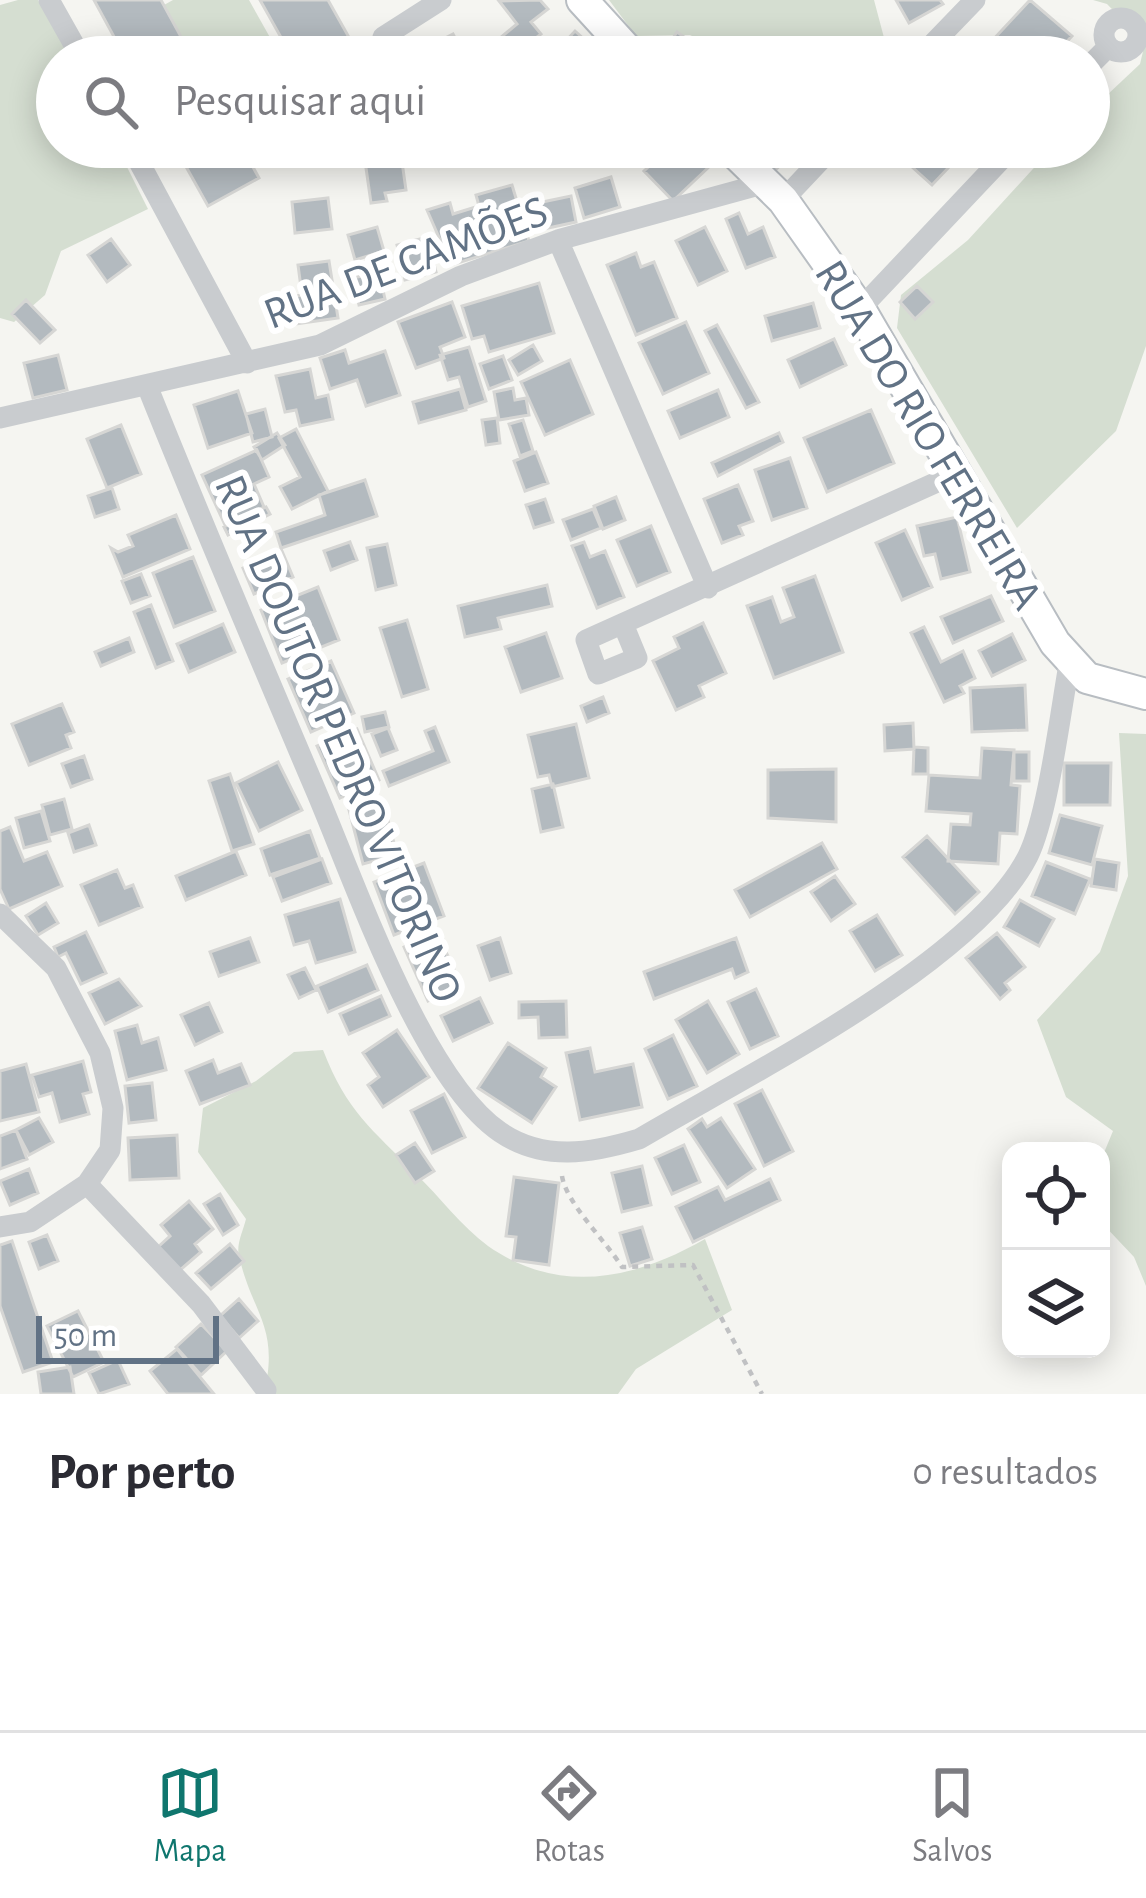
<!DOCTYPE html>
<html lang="pt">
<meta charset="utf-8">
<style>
body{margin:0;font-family:"Alegreya Sans",sans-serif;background:#f7f7f7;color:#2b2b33}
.controls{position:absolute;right:36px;bottom:36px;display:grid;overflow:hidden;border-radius:24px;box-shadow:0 6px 30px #0003}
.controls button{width:108px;height:108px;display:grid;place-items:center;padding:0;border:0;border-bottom:3px solid #e1e1e2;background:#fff;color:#2b2b33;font:60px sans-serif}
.scale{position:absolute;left:36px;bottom:30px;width:183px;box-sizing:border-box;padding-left:12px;border:6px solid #617285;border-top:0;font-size:33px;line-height:42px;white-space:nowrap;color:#617285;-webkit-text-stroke:9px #fff;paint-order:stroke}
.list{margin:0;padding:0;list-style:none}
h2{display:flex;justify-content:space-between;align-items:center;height:156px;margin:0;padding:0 48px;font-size:51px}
h2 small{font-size:39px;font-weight:400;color:#7c7c81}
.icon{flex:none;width:66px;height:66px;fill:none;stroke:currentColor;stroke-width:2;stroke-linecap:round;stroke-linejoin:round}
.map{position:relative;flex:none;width:1146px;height:1394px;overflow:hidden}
.search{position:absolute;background:#fff;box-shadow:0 6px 30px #0003;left:36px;right:36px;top:36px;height:132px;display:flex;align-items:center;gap:30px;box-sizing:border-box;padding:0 42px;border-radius:66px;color:#7c7c81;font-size:45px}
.sheet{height:336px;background:#fff}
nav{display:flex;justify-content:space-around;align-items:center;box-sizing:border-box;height:168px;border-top:3px solid #e1e1e2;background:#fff;font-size:33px;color:#7c7c81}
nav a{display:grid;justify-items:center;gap:6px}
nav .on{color:#0f766e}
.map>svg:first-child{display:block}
.green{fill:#d5ded1}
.building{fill:#b3babf;stroke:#d6d6d4;stroke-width:3}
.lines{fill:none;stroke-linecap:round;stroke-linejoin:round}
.secondary-casing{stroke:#b8bdc2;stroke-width:34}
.path{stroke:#c0c1c3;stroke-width:4.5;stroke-dasharray:6 6;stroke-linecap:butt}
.street{stroke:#c9cccf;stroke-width:21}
.secondary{stroke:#fff;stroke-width:30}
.labels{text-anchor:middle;stroke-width:12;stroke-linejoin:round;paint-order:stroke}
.street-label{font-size:45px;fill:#617285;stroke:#fff}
</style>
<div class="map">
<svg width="1146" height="1394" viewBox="0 0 1146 1394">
<rect width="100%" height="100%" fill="#f5f5f1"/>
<path class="green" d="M18,0H38L71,57H57V147H117L148,209L61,251L45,295L14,322L0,318V5Z
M173,0H249L281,57H192L164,5Z
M609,0H874L887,49L882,57H734L690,35L636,36Z
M1093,0H1146V346L1116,431L1017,528L897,328L901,295L968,240L1053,147H1089V112L1140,64L1145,43L1107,4Z
M1119,733L1146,734V1286L1134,1257L1101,1222V1160L1113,1131L1066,1097L1037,1020L1100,952L1128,876Z
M323,1050C347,1112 371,1128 416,1174C439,1196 462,1227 488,1246C560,1296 635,1279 705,1239L732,1310L636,1369L618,1394H264C280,1326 252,1314 239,1256C236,1245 243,1231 246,1219L198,1152L203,1108L256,1081L294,1052Z"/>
<path class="building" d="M94,0H161L192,57H125Z
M260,0H328L360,57H292Z
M540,0L548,9L531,22L541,34L512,57H485L482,53L517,24L499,1Z
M896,0H940L943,4L909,23Z
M1030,0L1072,36L1052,57H977Z
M575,31L597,51L592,57H551Z
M677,32L694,44L685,57L666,49Z
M453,34L465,57H424L420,51Z
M175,147H242L259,178L208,206Z
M649,147H694L711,165L673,201L644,171L659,157Z
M751,147H794L797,150L770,175L747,151Z
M890,147H968L932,185Z
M401,155L406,190L385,193L387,201L371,203L365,161Z
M611,177L620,207L584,218L575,188Z
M512,185L529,241L451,265L427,210L450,203L453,214L479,206L476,195Z
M571,196L576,222L539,230L533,204Z
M328,198L332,229L295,233L292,202Z
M739,213L748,234L763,227L775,257L746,268L726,219Z
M377,227L384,251L355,260L348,235Z
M705,227L727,271L698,285L676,241Z
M427,237L436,272L405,280L397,245Z
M111,239L130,265L107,282L88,255Z
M636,253L641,267L654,262L677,318L636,335L607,265Z
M329,261L338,318L274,327L270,300L302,295L298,265Z
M379,272L385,299L359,305L353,278Z
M539,283L554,333L489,352L484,336L472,339L462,306Z
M917,286L933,302L915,319L900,302Z
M26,300L55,330L40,343L12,314Z
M452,302L465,337L440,347L444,358L416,368L398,322Z
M813,303L820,328L772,341L765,316Z
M686,322L709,373L663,394L639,343Z
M717,325L759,402L746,408L705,331Z
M834,339L846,365L800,387L788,360Z
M533,345L542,361L518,375L509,360Z
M469,347L486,401L468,407L459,377L448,380L440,355Z
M345,350L349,363L385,351L400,395L366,406L357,380L330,389L320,358Z
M58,355L67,390L33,398L24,363Z
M503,356L512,380L489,389L480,364Z
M570,360L593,414L545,435L521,382Z
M310,369L316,398L328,395L333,419L300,426L296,410L285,412L276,376Z
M513,388L515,400L526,398L529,415L499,420L494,392Z
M460,389L466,410L419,423L413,402Z
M718,390L729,417L680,438L668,411Z
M238,391L252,433L208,448L194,405Z
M265,409L272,437L253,442L246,414Z
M871,410L894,463L827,492L804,438Z
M497,418L500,443L486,445L482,420Z
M523,420L533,451L520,456L509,424Z
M121,425L141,474L107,488L87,439Z
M296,429L328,491L292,509L280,487L300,477L279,438Z
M277,433L285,445L262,460L254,447Z
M779,433L783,442L718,476L712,463Z
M257,450L269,477L254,484L264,507L225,525L202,475Z
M536,452L548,483L525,491L514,461Z
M790,458L807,508L772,520L755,470Z
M365,480L377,516L281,548L276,532L325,515L319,495Z
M738,485L753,521L739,526L743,535L722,543L704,499Z
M112,488L119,509L95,517L88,496Z
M616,497L625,520L603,529L594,506Z
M545,499L553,522L534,528L526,505Z
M266,507L270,514L228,535L224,527Z
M593,509L601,528L571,540L563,520Z
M176,515L190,549L123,577L111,548L118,552L133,546L128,535Z
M957,517L970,572L941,579L935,554L924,556L917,526Z
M651,526L670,572L637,586L617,540Z
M905,530L932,587L902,600L876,543Z
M350,542L357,560L331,570L324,551Z
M584,542L590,557L605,551L624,597L597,608L572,546Z
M387,544L396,585L376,590L367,548Z
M282,551L293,577L254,594L243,568Z
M193,557L215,611L174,627L153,573Z
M141,574L150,596L131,603L122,581Z
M815,576L843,652L774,678L747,606L772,597L781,622L794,617L783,588Z
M547,585L552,606L498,618L501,629L465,637L458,606Z
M318,587L339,640L282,663L261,610Z
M991,596L1003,621L953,643L941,617Z
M151,605L173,661L156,668L134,612Z
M407,620L428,689L402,697L380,628Z
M703,623L726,673L699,686L704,697L676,710L653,661L679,648L674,637Z
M223,624L235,652L189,672L177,644Z
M924,627L941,662L963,651L975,678L960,686L964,693L944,702L911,633Z
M546,633L562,678L521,692L505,647Z
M1012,634L1025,660L992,676L979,651Z
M129,638L134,652L101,666L95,652Z
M331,661L354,713L311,732L288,679Z
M1025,685L1027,730L972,732L970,688Z
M603,697L609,713L587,722L581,706Z
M62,704L74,732L66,735L71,748L29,765L12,724Z
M385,712L389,727L365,732L362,717Z
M913,723L914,749L885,751L884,725Z
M576,724L589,778L552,787L549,775L538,777L528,735Z
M435,727L449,762L389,786L383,771L433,751L425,731Z
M388,728L397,750L381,756L372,734Z
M357,729L379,780L340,798L317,746Z
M914,747L928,748V774H913Z
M982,748L1014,750L1011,785L1020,786L1017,834L1000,833L998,864L948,861L951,824L970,825L971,814L926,811L929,775L980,778Z
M1014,752H1029V781H1014Z
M84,756L92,779L71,787L62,764Z
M278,762L302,810L259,831L236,783Z
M1064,763H1111L1110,805H1064Z
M836,769V822L768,818V770Z
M230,774L254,844L232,851L209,781Z
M553,784L563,827L541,832L532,789Z
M64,799L72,829L50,835L42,805Z
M383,801L397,855L363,864L349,810Z
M41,811L50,841L24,848L16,818Z
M1060,815L1102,826L1092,865L1049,853Z
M89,825L96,845L74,852L68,833Z
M10,827L24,861L47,852L62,886L9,909L0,889V831Z
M310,831L320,858L270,875L261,849Z
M927,836L979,892L955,914L903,857Z
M822,843L837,869L750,917L735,890Z
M236,851L246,875L186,900L176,876Z
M322,859L331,883L282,901L273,877Z
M1095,859L1119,863L1116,890L1091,886Z
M1046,862L1090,879L1075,914L1032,896Z
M424,863L444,916L394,935L374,882Z
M117,870L125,888L133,885L142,907L99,925L81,885Z
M835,876L855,904L831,921L811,892Z
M340,899L355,952L316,963L309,941L294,945L285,915Z
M1020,900L1054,919L1039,946L1004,927Z
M46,903L58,923L38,935L26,916Z
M877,915L902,955L875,971L850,931Z
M86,932L106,973L81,984L66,953L58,957L54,947Z
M437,932L461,985L428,1001L404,947Z
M997,933L1025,967L1005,983L1010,990L1000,999L966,958Z
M250,938L259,962L219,976L210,952Z
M500,938L511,973L490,980L478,946Z
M736,938L748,972L735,978L732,969L654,999L644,972Z
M367,965L378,990L328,1012L317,986Z
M305,968L316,990L299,998L288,975Z
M119,979L141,1006L105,1024L89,993Z
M756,989L778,1036L750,1049L728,1002Z
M381,996L390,1016L349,1034L340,1014Z
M480,998L492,1023L453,1041L441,1016Z
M566,1001L567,1037L539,1038L538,1017L519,1018V1002Z
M708,1001L739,1054L707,1073L676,1020Z
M209,1003L222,1032L195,1045L181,1015Z
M137,1025L142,1043L158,1038L166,1070L127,1080L115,1031Z
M397,1030L429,1077L383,1107L368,1085L379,1077L363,1053Z
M673,1035L697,1086L668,1099L645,1049Z
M508,1043L546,1068L541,1077L556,1087L532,1123L478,1088Z
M590,1048L595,1072L633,1064L642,1107L580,1120L566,1053Z
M213,1060L218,1073L241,1064L250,1085L200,1104L186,1071Z
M83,1061L91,1092L83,1094L89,1114L60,1122L52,1093L39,1097L32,1075Z
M26,1064L39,1112L0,1121V1071Z
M152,1083L156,1120L129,1123L125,1086Z
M762,1090L793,1151L764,1166L735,1104Z
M444,1094L465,1137L432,1153L411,1111Z
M39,1118L53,1142L29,1155L16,1130Z
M721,1118L755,1169L727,1188L688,1129L702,1119L707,1127Z
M16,1130L27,1159L0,1169V1136Z
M177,1135L179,1178L130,1180L128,1138Z
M415,1143L434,1171L415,1183L396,1155Z
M684,1145L700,1182L672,1194L655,1158Z
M642,1166L651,1205L622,1212L612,1173Z
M29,1169L38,1193L10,1205L0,1181Z
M514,1177L559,1183L549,1265L513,1260L516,1237L506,1236Z
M770,1179L780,1200L693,1242L676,1207L718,1187L725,1200Z
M220,1194L238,1225L223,1235L204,1204Z
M189,1201L213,1229L195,1244L201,1252L179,1271L158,1247L170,1236L161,1225Z
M642,1227L652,1259L630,1266L620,1233Z
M47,1235L58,1261L39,1269L29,1242Z
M12,1241L53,1362L23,1372L0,1306V1245Z
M230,1244L244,1261L211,1289L196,1273Z
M239,1299L258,1321L239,1338L220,1316Z
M78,1311L104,1362L73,1377L47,1326Z
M201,1324L227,1351L201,1375L176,1347Z
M177,1349L214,1394H168L150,1371Z
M118,1360L129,1384L99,1394L89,1373Z
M70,1367L74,1394H41L38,1372Z"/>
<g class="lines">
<g class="secondary-casing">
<path id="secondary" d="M582,0L634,57
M729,147L783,200L860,309L1055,643L1087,678L1146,694"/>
</g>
<path class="path" d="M562,1176C566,1203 605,1240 622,1267L693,1265L762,1394"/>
<path class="street" d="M49,0L81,57
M1104 35a17 17 0 1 1 34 0a17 17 0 1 1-34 0Z
M383,37L441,0
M920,57L975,0
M1089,66L1108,47
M131,147L247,363
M783,200L833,147
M558,240L708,588
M860,309L1013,147
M148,388C202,523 259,657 316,791C354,880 422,1079 500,1132C544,1162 592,1153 639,1139C745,1076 974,963 1028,856C1048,816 1061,708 1070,659
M0,418L320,345L461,276L558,240L766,183
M623,624L637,658L598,674L586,640L955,474
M0,914L56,968L100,1053L113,1108L110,1150L87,1184L30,1222L0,1227
M87,1184L201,1304L266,1390"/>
<use href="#secondary" class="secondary"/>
</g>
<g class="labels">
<g class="street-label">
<text transform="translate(405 261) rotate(-21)" y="16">RUA DE CAMÕES</text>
<text transform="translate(930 434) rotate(59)" y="16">RUA DO RIO FERREIRA</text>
<text transform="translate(340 738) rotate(67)" y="16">RUA DOUTOR PEDRO VITORINO</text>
</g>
</g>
</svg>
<div class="controls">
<button><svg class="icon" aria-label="locate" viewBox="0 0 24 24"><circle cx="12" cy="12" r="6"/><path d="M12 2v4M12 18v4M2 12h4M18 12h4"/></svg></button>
<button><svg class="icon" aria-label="layers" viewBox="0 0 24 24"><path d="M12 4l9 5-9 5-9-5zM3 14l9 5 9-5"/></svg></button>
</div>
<div class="scale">50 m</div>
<div class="search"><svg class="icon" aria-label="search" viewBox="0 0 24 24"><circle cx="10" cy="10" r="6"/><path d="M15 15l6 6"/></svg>Pesquisar aqui</div>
</div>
<section class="sheet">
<h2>Por perto<small>0 resultados</small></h2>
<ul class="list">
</ul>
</section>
<nav>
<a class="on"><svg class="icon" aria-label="map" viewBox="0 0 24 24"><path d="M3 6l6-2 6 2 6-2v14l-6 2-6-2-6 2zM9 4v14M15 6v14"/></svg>Mapa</a>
<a><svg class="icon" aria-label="directions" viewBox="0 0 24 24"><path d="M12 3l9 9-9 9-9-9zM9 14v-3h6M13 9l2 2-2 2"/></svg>Rotas</a>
<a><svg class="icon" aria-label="saved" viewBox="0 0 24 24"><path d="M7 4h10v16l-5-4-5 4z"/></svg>Salvos</a>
</nav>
